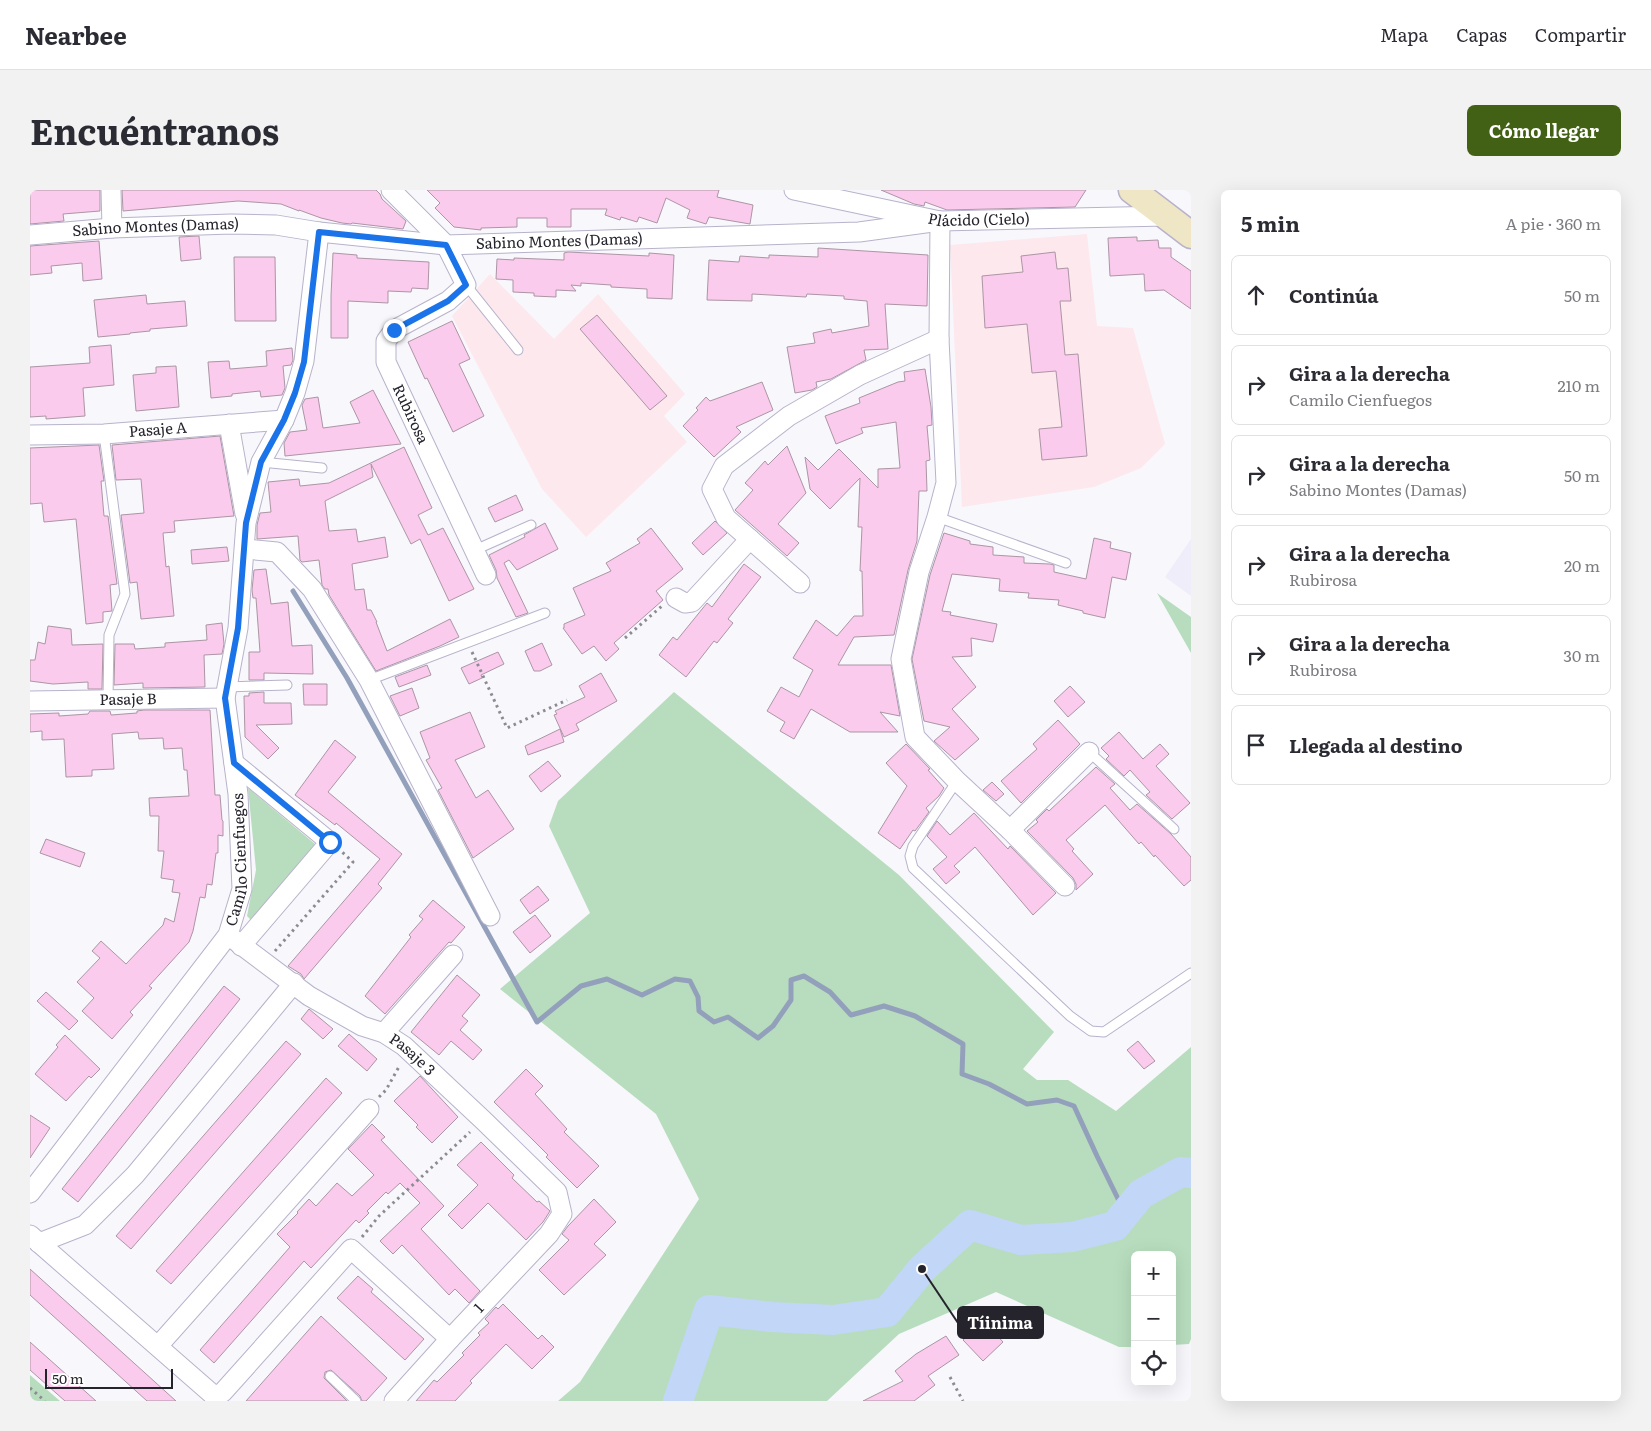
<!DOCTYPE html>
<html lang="es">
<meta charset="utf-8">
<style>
body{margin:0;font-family:Literata,serif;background:#f2f2f3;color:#2b2b33}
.controls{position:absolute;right:15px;bottom:15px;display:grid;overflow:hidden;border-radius:8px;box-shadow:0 5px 20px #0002}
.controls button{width:45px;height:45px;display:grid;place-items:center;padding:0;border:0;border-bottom:1px solid #e1e1e2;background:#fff;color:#2b2b33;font:25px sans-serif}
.scale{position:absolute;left:15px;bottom:12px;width:128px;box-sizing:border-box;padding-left:5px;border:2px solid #25232c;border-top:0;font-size:14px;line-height:18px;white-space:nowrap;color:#25232c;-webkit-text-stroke:4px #fff;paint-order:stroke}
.stop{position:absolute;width:15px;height:15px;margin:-11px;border:4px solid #1a73e8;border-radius:50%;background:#fff}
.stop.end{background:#1a73e8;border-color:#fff;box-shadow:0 1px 5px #0008}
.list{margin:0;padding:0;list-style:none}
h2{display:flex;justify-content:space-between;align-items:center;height:65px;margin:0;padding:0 20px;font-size:21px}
h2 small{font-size:16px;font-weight:400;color:#7c7c81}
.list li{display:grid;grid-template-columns:32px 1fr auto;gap:15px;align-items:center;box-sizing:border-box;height:80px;margin:0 10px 10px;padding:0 10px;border:1px solid #e1e1e2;border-radius:8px}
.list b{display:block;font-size:19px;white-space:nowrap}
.list p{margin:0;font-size:16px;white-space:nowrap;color:#7c7c81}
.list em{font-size:16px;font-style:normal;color:#7c7c81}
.icon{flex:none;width:28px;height:28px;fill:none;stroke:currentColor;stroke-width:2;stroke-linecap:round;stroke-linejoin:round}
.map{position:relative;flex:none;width:1161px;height:1211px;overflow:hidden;border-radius:8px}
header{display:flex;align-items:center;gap:30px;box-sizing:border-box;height:70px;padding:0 25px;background:#fff;border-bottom:1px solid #e1e1e2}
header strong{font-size:24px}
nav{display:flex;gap:28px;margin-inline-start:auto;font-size:18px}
.intro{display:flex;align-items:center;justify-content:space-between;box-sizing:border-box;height:120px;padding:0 30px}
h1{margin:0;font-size:35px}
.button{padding:12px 22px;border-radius:8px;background:#426114;color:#fff;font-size:18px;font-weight:700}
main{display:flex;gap:30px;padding:0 30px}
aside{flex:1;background:#fff;border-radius:8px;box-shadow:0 5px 20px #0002}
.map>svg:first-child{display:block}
.industrial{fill:#fde8ed}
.built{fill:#f0edfb}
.green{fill:#b8ddbe}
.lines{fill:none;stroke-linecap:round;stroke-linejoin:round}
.stream{stroke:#93a0bb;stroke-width:5}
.river{stroke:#c2d6f8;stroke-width:30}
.building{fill:#facbec;stroke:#ac95a4}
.service-casing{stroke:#b7b3cb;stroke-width:11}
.minor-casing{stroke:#b7b3cb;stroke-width:21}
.secondary-casing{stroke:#b7b3cb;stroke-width:29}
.path{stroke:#8d8b92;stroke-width:3;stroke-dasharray:2.5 4;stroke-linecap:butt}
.service{stroke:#fff;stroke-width:9}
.minor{stroke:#fff;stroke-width:19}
.secondary{stroke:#efe6c5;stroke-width:26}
.route{stroke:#1a73e8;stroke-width:6}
.labels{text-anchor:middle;stroke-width:4.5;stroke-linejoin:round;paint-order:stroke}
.street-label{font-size:15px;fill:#25232c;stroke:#fff}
.leader{fill:none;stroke:#25232c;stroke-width:2}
.callout-dot{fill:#25232c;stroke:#fff;stroke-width:2}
.callout{fill:#25232c;stroke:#25232c;stroke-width:2}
.callout-label{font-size:16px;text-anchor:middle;font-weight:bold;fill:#fff}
</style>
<header>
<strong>Nearbee</strong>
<nav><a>Mapa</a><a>Capas</a><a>Compartir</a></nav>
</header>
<div class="intro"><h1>Encuéntranos</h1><a class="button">Cómo llegar</a></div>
<main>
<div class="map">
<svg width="1161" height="1211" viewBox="0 0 1161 1211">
<rect width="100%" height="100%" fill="#f8f7fc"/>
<path class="industrial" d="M1057,44L1067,136L1103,138L1135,254L1111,278L1064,297L932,317L920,55Z
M460,84L524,149L568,104L655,204L634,226L657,252L556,347L512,299L422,126Z"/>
<path class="built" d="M1161,349V406L1135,387Z"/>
<path class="green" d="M1127,403L1161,427V463Z
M644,502L869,685L1024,842L993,879L1007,890H1038L1086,921L1161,857V1149L1159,1154L1142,1155V1065H1105V1157H1089L966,1102L869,1144L797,1211H528L550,1192L669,1009L626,924L470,799L560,723L519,636L528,611Z
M218,598L285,654L221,730L217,726L226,680Z
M0,1185L30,1211H0Z"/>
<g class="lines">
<path class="stream" d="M263,401L317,488L507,832L551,796L577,789L612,805L645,789L660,791L668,807L669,821L684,832L698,827L728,848L743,836L761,810V790L774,786L800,802L821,825L854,816L885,826L933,854L932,884L959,894L997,914L1027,910L1044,916L1067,966L1095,1023"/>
<path class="river" d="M648,1211L679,1120L742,1127L803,1130L857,1122L892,1079L940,1035L991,1050L1042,1047L1085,1036L1111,1004L1151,982L1161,983"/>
</g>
<path class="building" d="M0,0H70V21L33,24L34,31L0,34Z
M92,0H346L350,4L352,9L376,31L373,39L322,33L321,34L312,33L291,28L269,20V21L251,14L208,11L93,21Z
M397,0H689L687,7L723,15L720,34L679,27L676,34L657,28L660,20L636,8L627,33L609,27L607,32L591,27L590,30L575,25L577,19H541V37H517V28H487V37L451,38V40L424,37L405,18L410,13Z
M851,0H1056L1045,17L917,20L895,12L894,16L884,14Z
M169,46L171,69L151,71L149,47Z
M1107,47V51L1128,50L1129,58H1141V67L1161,81V119L1134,100L1115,101L1114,84L1080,86L1078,48Z
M69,51L72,89L53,91L52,73L21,76L22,83L0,85V56Z
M788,58L898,65L897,116L855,114L858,159L834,160L836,170L801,189L786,192L787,197L782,200L765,203L757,157L785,153L783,143L801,139L802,143L839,136L837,111L814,109V106L777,104L776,107L722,104V111L677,110L679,70L709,72L710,66L739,68V65L788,67Z
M538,62L619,66V63L644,65L642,109L617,108V99L581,97V95L551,93V96L541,95L546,101L526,100V107L504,106V103L483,102V90L466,89L467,69L484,70V68L534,70V63Z
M1025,62L1027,79L1038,78L1041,111H1030L1035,165L1048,164L1057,266L1012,270L1009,239L1032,237L1026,181L1002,183L997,134L955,138L952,86L993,82L991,66Z
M303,63L327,65V68L399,72L398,99L382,98L381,102L358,101V113L318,111V148H301V106Z
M204,67H245L246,131H205Z
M116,105L117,114L155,111L157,136L120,139V141L100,143V144L68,147L64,110Z
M567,125L637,206L620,220L550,139Z
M422,131L440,169L429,174L454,226L423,242L397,188L395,189L378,152Z
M81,155L84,195L53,198L55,226L16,229V226L0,227V177L60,173L59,157Z
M262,158L263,170L261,175L253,176L255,198L252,205L231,207L230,201L202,204V206L181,208L178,172L199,171L200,179L237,176L236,161Z
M146,176L149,217L106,221L103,185L126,183V177Z
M895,179L901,217L902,235L897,236L900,270L896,271L897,301H889L887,351L878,380L864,445L824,447L808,475H861L870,526L850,522L868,542H820L781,519L764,549L750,541L755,532L737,521L751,497L769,507L783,480L763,468L786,430L807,446L824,426H833L832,381H830L832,337H828L830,288L800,319L780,299L775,267L788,280L809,259L848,298V279L870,278L866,232L831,238L833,243L806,254L795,226L830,213L829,208L868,192L875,191L874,182Z
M732,192L743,220L706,237L711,242L684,267L653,236L668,220L666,218L676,207L680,211Z
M343,200L371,254L255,266L254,253L260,242L277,240L272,215L275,209L288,207L293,238L330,233L320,212Z
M190,246L204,326L144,331L145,342L133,343L136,377L139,376L144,426L111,429L107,392L100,393L91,325L114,323L111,289L86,290L82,255Z
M69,255L74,291H71L74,326H78L87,394L80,395L82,421L73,422V432L56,434L46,329L14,332L12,313L0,314V258Z
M757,256L776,303L748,334L769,353L757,366L705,320L723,300L715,293L735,271L738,275Z
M374,257L402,318L388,325L398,345L413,338L444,399L419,411L390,349L381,354L341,274L343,287L295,311L299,341L326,339L328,352L355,347L358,367L322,374L325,400L334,399L337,420H341L347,432H346L357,461L420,429L429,447L410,456L346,481L299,405L298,399H295L292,395L289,370L272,372L270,370L268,346L227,349V335L230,323L241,322L238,292L269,289L270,296L299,293Z
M486,305L493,320L465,332L458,318Z
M685,331L697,343L673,365L662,353Z
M515,333L528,359L487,380L479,370L474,373L498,423L486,427L467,388L466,380L459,365L495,347L494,345Z
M621,338L653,379L626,401L633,410L584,453L589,459L576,471L564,456L552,464L533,438H534V434L555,425L543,398L581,381L576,373L610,353L607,349Z
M914,343L940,351V354L963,357V365L994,367V373L1020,374L1024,375V382L1056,389L1064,348L1081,352L1080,358L1101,363L1096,390L1082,387L1075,428L1053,423V421L1028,415L1029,410L998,408L999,403L969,401L970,389L922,384L912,421L921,422L920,425L967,434L963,452L941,448L942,466L922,467L946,497L922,519L949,549L925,570L904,551L920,537L894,531L882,469L900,385Z
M197,357L199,371L162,374L161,360Z
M714,374L731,387L698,429L703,433L687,453L684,451L656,487L629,465L643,447L647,450L677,413L682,417Z
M236,379L241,414L258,412L262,456L282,455L283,484L234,483V490H219V462H230L226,408H223L222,400L224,380Z
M192,433L194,454L192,464L174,465L175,497L113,498V493L84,495L85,454H104L105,459L135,457V453L177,450L176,435Z
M18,436L41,439L42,455L73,454L72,499H58V492L23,494L0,491V470H5L8,452L15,454Z
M512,453L522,475L510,481H504L495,461Z
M468,462L474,474L451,485L452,488L439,494L431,478Z
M397,475L401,485L369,497L365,487Z
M571,483L587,511L546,534L549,540L534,547L524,525L527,524L525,521L555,507L549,496Z
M273,494H297V515H274Z
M1040,496L1055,512L1038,527L1024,511Z
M382,498L389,518L370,526L360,506Z
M234,502V513H261L262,534L226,535L249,558L238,569L215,547L214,506H219V503Z
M114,520H180L185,605H190L192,630L193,631V646L188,645V663H186L182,695L177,694L175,708L170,707L163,741L159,752L119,796L122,798L100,822L103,825L82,849L52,821L64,808L47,792L70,768L62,761L71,751L96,774L133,735L135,728L144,732L150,703L142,702L144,690L131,688L134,661H128L129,626H120L119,608L159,606L157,580H154L152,558L134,559L133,548L109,549L108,542L82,544L84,579L62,580V586L36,587L34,549L12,550V541L0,542V524L29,523V526L58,524L60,521H80L81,525L107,523V521Z
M440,522L455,557L425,570L446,608L458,600L484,639L443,668L408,600L412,598L396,570L400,568L390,542Z
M1028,530L1050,554L991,613L971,591L1007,559L1003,554Z
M530,539L534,552L498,565L495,556Z
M1089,542L1113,569L1130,554L1139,564L1126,576L1160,613L1142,629L1116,605L1120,602L1100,580L1094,586L1076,569L1079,566L1071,558Z
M305,550L326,567L298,602L372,664L348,694L352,698L274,789L271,784L258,776L350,669L306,633L305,635L265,605Z
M876,554L900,579L898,580L914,598L909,606L896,618L899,622L885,641L883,640L870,659L848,643L877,596L856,573Z
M518,571L531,586L511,602L499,586Z
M1066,577L1085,594L1080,598L1100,620L1107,614L1141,644L1161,667V690L1154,696L1125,665L1124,667L1111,652L1109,654L1075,615L1036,650L1044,659L1042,661L1063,684L1046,700V694L1043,688L997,641L1008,632L1006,630L1017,619L1019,621Z
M962,592L974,604L966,611L953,600Z
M944,623L978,659L980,656L1026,703L1003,725L945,657L924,676L930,682L916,694L903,679L917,667L897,646L907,631L920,645Z
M16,649L55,663L50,677L10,663Z
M508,696L519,710L500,724L490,710Z
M403,710L435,737L421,753L419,752L355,824L335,806L381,747L379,745L393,729L389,726Z
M505,725L521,746L500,763L483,742Z
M427,785L450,805L432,826L438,831L430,840L452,860L443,870L421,851L409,865L381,842Z
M194,796L210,809L48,1012L32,999Z
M16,802L48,831L39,840L7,811Z
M279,819L303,839L293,849L271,829Z
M319,844L347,869L337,881L308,856Z
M35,845L70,879L61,888L59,886L36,911L5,884L28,857L26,855Z
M256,851L271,864L101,1059L86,1046Z
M1108,851L1125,871L1114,879L1097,860Z
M496,879L513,896L505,904L537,939L534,942L569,976L547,998L516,967L518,965L503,950L464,912Z
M390,886L428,927L402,953L386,937L388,935L364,911Z
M296,888L312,903L141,1094L126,1081Z
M0,925L20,938L0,968Z
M342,934L355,947L351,950L414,1016L391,1039L450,1101L439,1113L425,1099L419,1105L372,1055L363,1064L350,1051L390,1013L370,993L358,1004L356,1002L337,1021L339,1023L329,1033L326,1030L281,1078L274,1071L184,1173L170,1160L260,1057L247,1044L268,1023L267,1022L279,1009L286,1016L307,993L322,1006L344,985L318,959Z
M451,952L484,985L482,988L507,1012L509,1011L520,1021L513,1032L496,1050L458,1013L432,1039L418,1025L448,995L427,975Z
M564,1009L586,1032L564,1054L576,1065L534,1105L509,1080L539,1050L532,1044L538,1036Z
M0,1079L146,1211H117L0,1105Z
M328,1086L343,1099L341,1102L394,1149L375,1170L307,1108Z
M473,1114L508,1149L512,1145L524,1157L502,1179L476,1154L440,1191L442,1193L425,1211H386L404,1190L407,1192L434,1165L432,1163L450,1145L448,1143L459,1133L455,1129L466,1117L468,1119Z
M291,1126L357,1188L336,1211H332L330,1206L301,1180L295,1182L294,1188L317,1211H216Z
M954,1131L973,1152L953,1171L933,1150Z
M916,1146L929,1165L898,1186L905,1195L884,1211H833L873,1191L865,1181L886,1164Z
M0,1152L66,1211H35L0,1180Z"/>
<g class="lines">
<g class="service-casing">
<path id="service" d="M436,95L488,160
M74,244L95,404L79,445L78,509
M231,272L292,278
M907,327L1036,373
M445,360L501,335
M339,490L515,423
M197,497L257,495
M1059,562L1144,639
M927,591L883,656L880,666L883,678L1040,826L1061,841L1074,842L1161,783
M300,1186L326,1211"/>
</g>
<g class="minor-casing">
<g id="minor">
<path d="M81,0L82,38"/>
<path id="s1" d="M361,0L416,55L436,95L418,111L364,140L356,151V172L456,385"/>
<path id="s2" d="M764,0L910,31L1136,26"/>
<path d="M910,31L909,149L916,293L907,327L889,382L871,469L885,547L927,591L980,640L1035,696"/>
<path id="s3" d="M0,45L82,38L201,34L246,35L289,42L416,55L829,42L910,31"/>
<path d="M199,234L215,324"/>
<path id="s4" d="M0,245L74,244L254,230"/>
<path d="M215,359L247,362L282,399L339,490L460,726"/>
<path d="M770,393L696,328L682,299L694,276L759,226L830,185L909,149"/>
<path d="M646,408L655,413L662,412L720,349"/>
<path id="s5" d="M0,511L195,508"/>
<path d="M204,573L300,652L211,756"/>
<path d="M980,640L1059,562"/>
<path id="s6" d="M198,745L279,806L332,836L354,843L374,856L453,930L527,1002L532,1024L519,1044L420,1149L364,1211"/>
<path d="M354,843L423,765"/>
<path id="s7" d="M0,1003L198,745L212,699L208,604L195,508L208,438L216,333L231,272L254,230L265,203L274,171L289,42"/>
<path d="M0,1045L182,1204L188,1205L193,1202L321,1059L420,1149"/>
<path d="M9,1053L55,1035L105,985L264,793"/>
<path d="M128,1156L339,919"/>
</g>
</g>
<g class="secondary-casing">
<path id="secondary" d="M1102,0L1161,45"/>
</g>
<path class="path" d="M595,448L632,416
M442,462L477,538L537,510
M245,761L323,672L312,662
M349,907L356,900L370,875
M332,1047L349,1026L440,942
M920,1187L933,1211
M0,1198L15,1211"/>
<use href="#service" class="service"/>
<use href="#minor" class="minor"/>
<use href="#secondary" class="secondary"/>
</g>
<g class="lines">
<path class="route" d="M300,652L204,573L195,508L208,438L216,333L231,272L254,230L265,203L274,172L289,42L416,55L436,95L418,111L364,140"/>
</g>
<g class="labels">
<g class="street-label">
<text dy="5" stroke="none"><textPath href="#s2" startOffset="188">Plácido (Cielo)</textPath></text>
<text dy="5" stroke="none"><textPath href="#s3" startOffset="126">Sabino Montes (Damas)</textPath></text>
<text dy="5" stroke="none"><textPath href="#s3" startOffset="531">Sabino Montes (Damas)</textPath></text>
<text dy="5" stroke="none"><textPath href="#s1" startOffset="300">Rubirosa</textPath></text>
<text dy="5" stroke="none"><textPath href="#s4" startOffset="128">Pasaje A</textPath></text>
<text dy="5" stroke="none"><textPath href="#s5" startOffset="98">Pasaje B</textPath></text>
<text dy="5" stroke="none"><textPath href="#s7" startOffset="402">Camilo Cienfuegos</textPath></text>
<text dy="5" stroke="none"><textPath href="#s6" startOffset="221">Pasaje 3</textPath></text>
<text transform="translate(449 1118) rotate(-47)" y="5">1</text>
</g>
</g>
<path class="leader" d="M892 1079L928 1133"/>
<circle class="callout-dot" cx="892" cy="1079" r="5"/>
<rect class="callout" x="928" y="1117" width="85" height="31" rx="5"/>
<g class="callout-label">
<text x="970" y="1139">Tíinima</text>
</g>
</svg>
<div class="controls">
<button>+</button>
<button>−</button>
<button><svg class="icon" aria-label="locate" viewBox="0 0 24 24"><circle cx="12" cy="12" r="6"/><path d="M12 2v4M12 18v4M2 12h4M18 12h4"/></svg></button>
</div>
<div class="scale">50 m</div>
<div class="stop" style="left:300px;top:652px"></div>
<div class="stop end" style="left:364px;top:140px"></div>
</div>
<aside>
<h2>5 min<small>A pie · 360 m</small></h2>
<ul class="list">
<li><svg class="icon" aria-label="ahead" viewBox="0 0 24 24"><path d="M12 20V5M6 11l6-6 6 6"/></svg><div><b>Continúa</b></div><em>50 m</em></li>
<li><svg class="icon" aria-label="right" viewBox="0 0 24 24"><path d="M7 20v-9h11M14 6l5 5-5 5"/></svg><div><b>Gira a la derecha</b><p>Camilo Cienfuegos</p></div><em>210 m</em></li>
<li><svg class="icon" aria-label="right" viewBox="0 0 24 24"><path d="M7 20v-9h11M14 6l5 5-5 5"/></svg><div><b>Gira a la derecha</b><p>Sabino Montes (Damas)</p></div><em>50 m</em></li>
<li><svg class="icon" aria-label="right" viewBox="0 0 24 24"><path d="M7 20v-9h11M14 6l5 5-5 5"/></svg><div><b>Gira a la derecha</b><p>Rubirosa</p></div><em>20 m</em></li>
<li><svg class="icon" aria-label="right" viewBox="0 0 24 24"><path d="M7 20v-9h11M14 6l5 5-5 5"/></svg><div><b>Gira a la derecha</b><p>Rubirosa</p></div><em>30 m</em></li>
<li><svg class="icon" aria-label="arrive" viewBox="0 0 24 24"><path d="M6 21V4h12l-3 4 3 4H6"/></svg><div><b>Llegada al destino</b></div></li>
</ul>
</aside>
</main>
